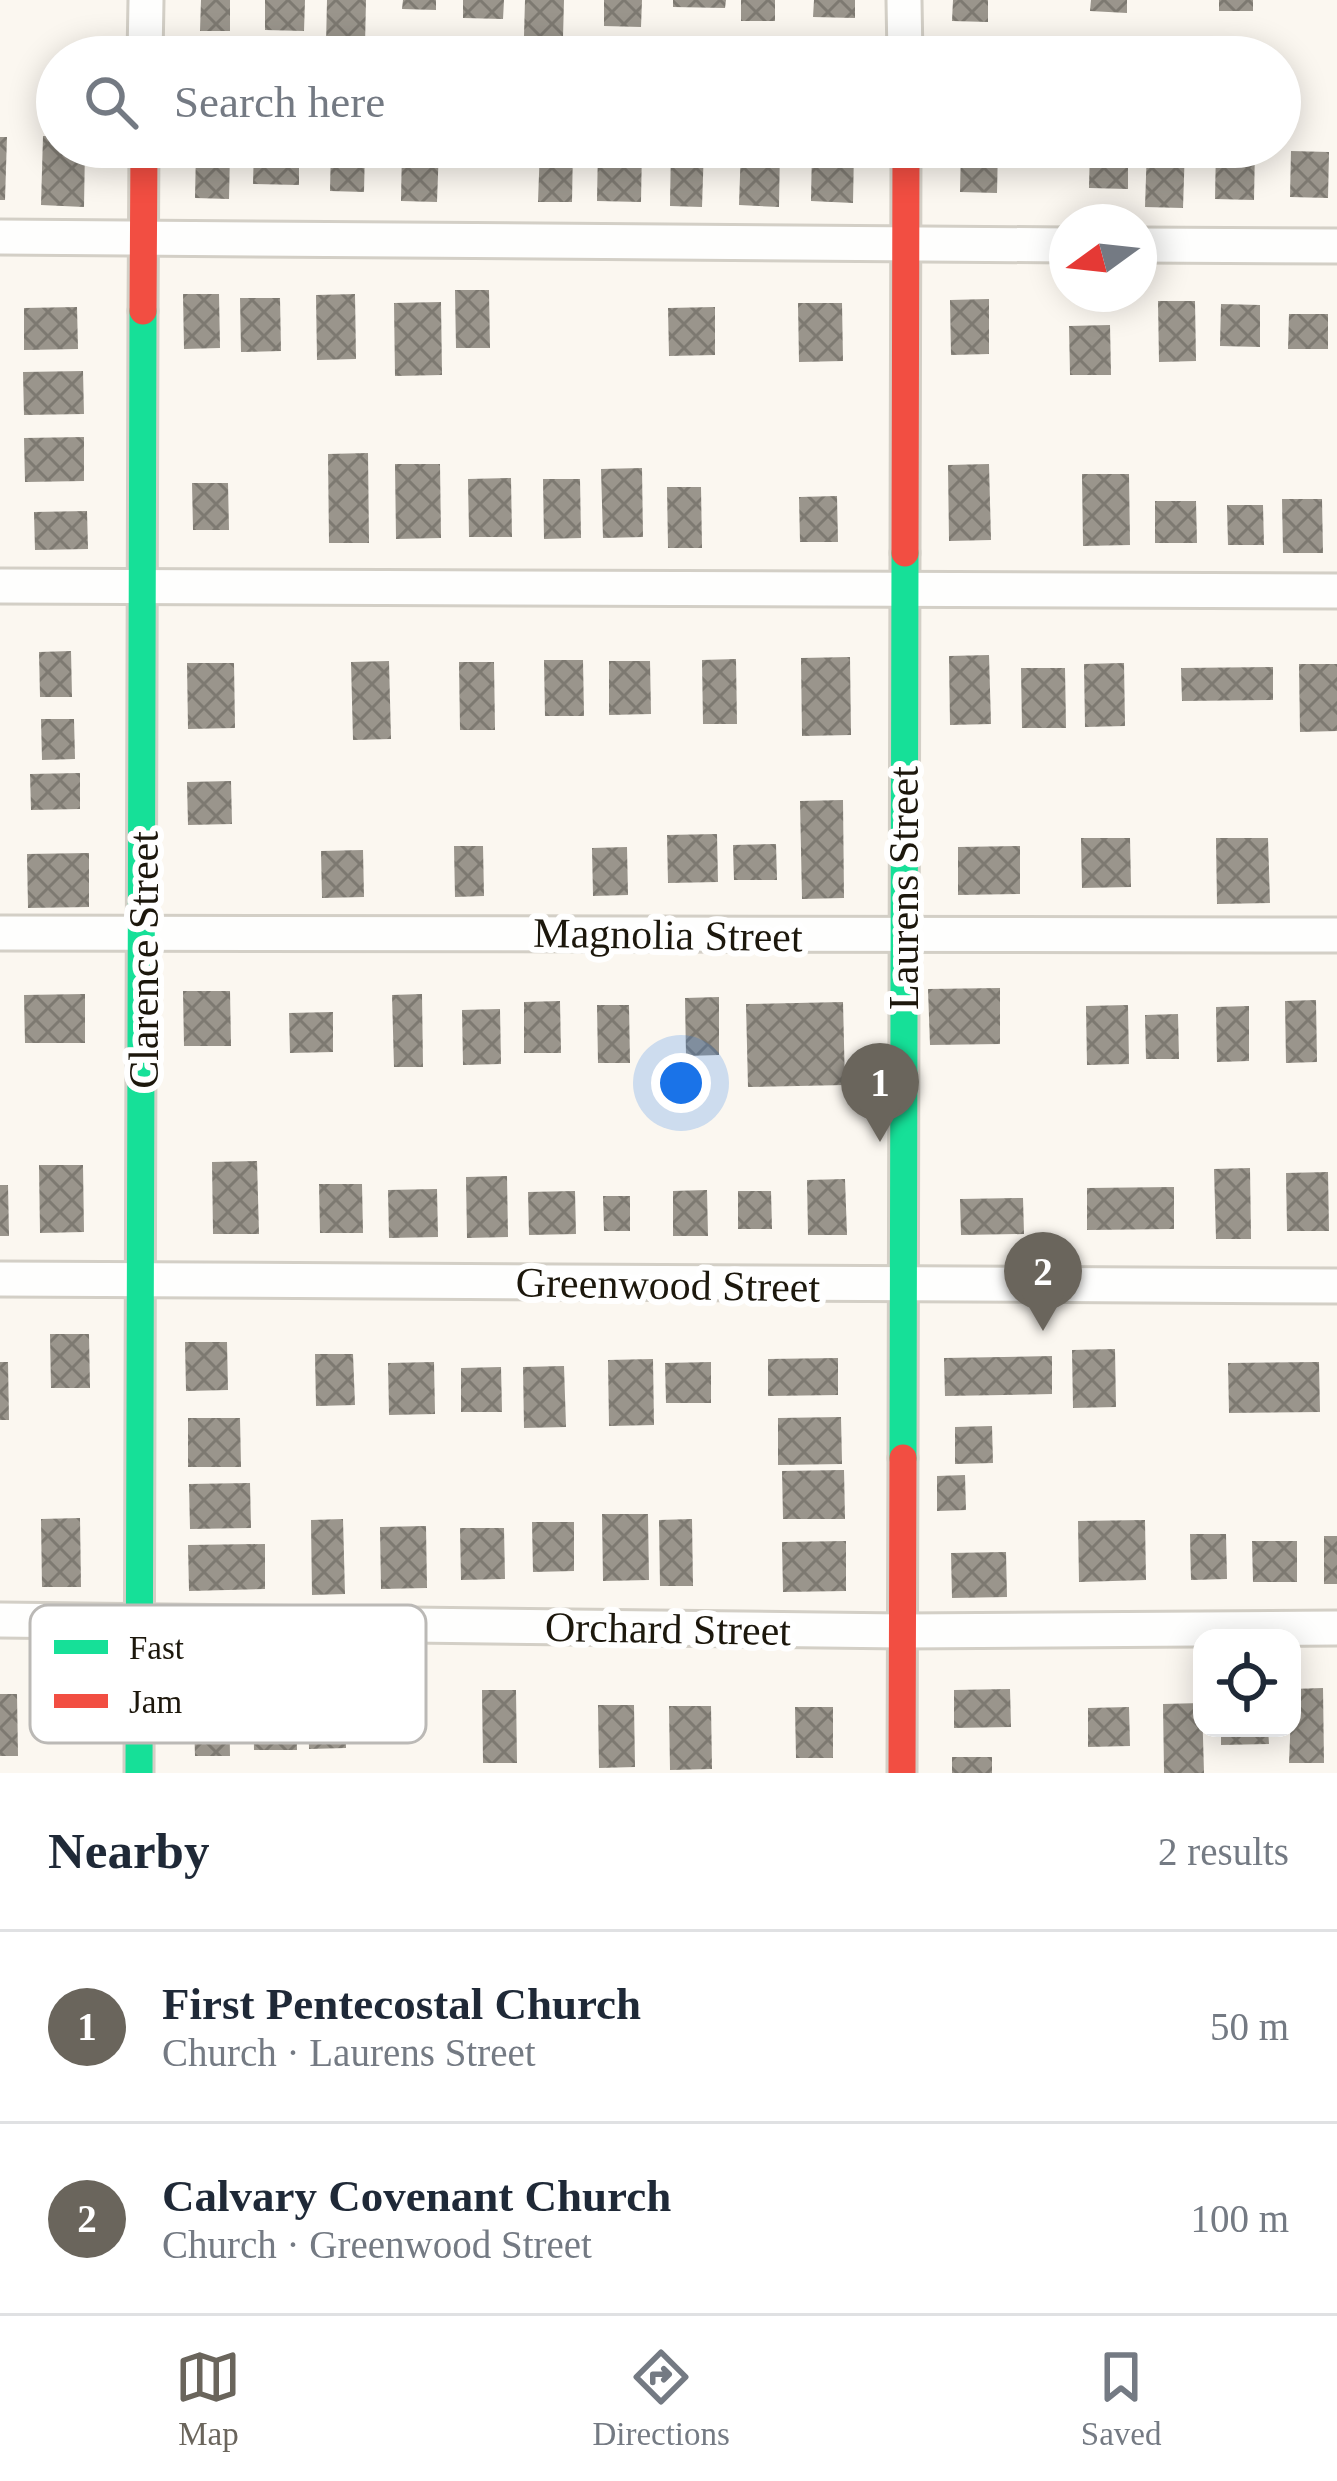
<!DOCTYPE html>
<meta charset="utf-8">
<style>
body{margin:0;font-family:Georgia,serif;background:#f2f2f3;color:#1f2937}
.controls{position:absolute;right:36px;bottom:36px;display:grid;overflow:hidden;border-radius:24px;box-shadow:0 6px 30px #0003}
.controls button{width:108px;height:108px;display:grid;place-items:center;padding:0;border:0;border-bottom:3px solid #e0e1e3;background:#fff;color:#1f2937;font:60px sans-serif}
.compass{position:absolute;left:1049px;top:204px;width:108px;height:108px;border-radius:50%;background:#fff;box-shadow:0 6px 30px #0003;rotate:255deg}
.you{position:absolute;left:681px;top:1083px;width:42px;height:42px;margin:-30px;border:9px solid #fff;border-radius:50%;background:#1a73e8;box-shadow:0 0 0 18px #1a73e833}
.badge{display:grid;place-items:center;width:78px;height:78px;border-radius:50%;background:#6a655c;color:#fff;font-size:39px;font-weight:700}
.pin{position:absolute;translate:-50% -99px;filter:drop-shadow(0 3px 6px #0008)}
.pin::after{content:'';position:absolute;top:63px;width:42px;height:36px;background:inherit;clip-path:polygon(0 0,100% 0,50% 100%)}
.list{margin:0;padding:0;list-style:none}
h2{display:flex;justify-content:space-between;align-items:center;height:156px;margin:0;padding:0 48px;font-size:51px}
h2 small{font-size:39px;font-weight:400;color:#747a83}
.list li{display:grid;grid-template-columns:78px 1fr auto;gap:36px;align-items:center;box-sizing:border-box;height:192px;padding:0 48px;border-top:3px solid #e0e1e3}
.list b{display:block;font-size:45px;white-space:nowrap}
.list p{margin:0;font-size:39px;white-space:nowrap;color:#747a83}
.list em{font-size:39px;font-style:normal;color:#747a83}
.icon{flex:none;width:66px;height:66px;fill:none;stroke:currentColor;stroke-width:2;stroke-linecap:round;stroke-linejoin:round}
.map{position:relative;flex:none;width:1337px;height:1773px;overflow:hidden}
.search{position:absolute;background:#fff;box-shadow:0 6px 30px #0003;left:36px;right:36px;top:36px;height:132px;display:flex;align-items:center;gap:30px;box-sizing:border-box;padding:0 42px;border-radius:66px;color:#747a83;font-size:45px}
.sheet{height:540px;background:#fff}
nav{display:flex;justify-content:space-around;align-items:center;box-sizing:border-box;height:168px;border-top:3px solid #e0e1e3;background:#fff;font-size:33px;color:#747a83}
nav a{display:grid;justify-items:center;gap:6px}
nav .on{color:#6a655c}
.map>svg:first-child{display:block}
.building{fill:url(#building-cross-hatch)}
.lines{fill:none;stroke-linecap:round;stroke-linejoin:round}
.street-casing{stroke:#d3cfc6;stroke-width:39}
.fast-casing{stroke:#d3cfc6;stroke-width:33}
.jam-casing{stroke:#d3cfc6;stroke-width:33}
.street{stroke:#fefefd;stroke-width:33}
.fast{stroke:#16e098;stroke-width:27}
.jam{stroke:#f24e42;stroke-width:27}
.labels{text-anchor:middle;stroke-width:12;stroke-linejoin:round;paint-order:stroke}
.street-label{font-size:42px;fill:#1c170c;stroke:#fff}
.key{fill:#fff;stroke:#bbb9b6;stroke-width:3}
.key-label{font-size:33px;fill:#1c170c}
</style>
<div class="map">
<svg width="1337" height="1773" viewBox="0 0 1337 1773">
<defs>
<pattern id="building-cross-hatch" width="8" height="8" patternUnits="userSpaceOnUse" patternTransform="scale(3)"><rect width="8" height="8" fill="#9a958c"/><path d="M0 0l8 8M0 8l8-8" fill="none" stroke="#7d7971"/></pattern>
</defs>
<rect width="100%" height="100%" fill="#fbf7f0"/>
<path class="building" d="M201,0H230V31H200Z
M265,0H305L304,31L265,30Z
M327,0H366L365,45H326Z
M403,0H436V10L402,9Z
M463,0H504L503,19L463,18Z
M525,0H564L563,37L524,36Z
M604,0H642L641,27L604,26Z
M673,0H726L725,8L673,7Z
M741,0H775V21H741Z
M814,0H855V18L813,17Z
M953,0H988V22L952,21Z
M1091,0H1127V13L1090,11Z
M1219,0H1253V11H1219Z
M43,136H57V147H85L84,207L41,205Z
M0,137H7L5,200H0Z
M254,147H299V185L253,184Z
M331,147H365L364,192L330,191Z
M402,147H439L437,202L401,201Z
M540,147H573L572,202H538Z
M598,147H642L641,202L597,201Z
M671,147H704L702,207L670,206Z
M741,147H780L779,207L739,205Z
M961,147H998L997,193L960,192Z
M1090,147H1128V189L1089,188Z
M1147,147H1185L1183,208L1145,207Z
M1216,147H1255L1254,200L1215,199Z
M812,148L854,149L853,203L811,201Z
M196,150L230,151L229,199L195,198Z
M1291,151L1329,152L1328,198L1290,197Z
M455,290H489L490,348H456Z
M183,294H219L220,348L184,349Z
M355,294L356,359L317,360L316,295Z
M240,298H280L281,351L241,352Z
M989,299V354L951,355L950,300Z
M1158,301H1195L1196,361L1159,362Z
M441,302L442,375L395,376L394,303Z
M798,303H842L843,361L799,362Z
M1221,304L1260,305V347L1220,346Z
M77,307L78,349L24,350V308Z
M715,307V355L669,356L668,308Z
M1289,314H1328V349H1288Z
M1110,325L1111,375H1070L1069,326Z
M83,371L84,414L24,415L23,372Z
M84,437V481L25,482L24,438Z
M368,453L369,543H329L328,454Z
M395,464H440L441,538L396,539Z
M989,464L991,540L949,541L948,465Z
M642,468L643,537L603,538L601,469Z
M1082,474H1129L1130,545L1083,546Z
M511,478L512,537H469L468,479Z
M543,479H580L581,538L544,539Z
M192,483H228L229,530H193Z
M667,487H701L702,548H668Z
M837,496L838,542H800L799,497Z
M1282,499H1322L1323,553H1283Z
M1155,501H1196L1197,543H1155Z
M1227,505H1263L1264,545H1228Z
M87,511L88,549L35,550L34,512Z
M71,651L72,697H40L39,652Z
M989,655L991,724L950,725L949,656Z
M850,657L851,735L802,736L801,658Z
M736,659L737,724H703L702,660Z
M544,660H583L584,716H545Z
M389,661L391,739L353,740L351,662Z
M609,661H650L651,714L609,715Z
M459,662H494L495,730H460Z
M187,663H234L235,728L188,729Z
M1124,663L1125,726L1085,727L1084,664Z
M1299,664H1337V731L1300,732Z
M1273,667V700L1182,701L1181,668Z
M1021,668H1065L1066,728H1022Z
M41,719H74L75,759L42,760Z
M80,773V809L31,810L30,774Z
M231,781L232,824L188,825L187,782Z
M843,800L844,898L802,899L800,801Z
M717,834L718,882L668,883L667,835Z
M1081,838H1130L1131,887L1082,888Z
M1216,838H1268L1270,903L1217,904Z
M776,844L777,880H734L733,845Z
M454,846H483L484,896L455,897Z
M1020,846V894L958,895V847Z
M627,847L628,895L593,896L592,848Z
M363,850L364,897L322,898L321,851Z
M89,853V907L28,908L27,854Z
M1000,988V1044L930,1045L928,989Z
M183,991H230L231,1046H184Z
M85,994V1043H25L24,995Z
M422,994L423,1067H394L392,995Z
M719,997V1055L686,1056L685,998Z
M1316,1000L1317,1062L1286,1063L1285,1001Z
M560,1001L561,1053H524V1002Z
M843,1002L845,1085L748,1087L746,1004Z
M597,1005H629L630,1063H598Z
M1128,1005L1129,1064L1087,1065L1086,1006Z
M1249,1006V1061L1217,1062L1216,1007Z
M500,1009L501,1064L463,1065L462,1010Z
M333,1012V1052L290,1053L289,1013Z
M1178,1014L1179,1059H1146L1145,1015Z
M257,1161L259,1234H213L212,1162Z
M39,1165H83L84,1232L40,1233Z
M1250,1168L1251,1239H1216L1214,1169Z
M1328,1172L1329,1231H1287L1286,1173Z
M507,1176L508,1237L467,1238L466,1177Z
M845,1179L847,1235H808L807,1180Z
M319,1184H362L363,1233H320Z
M0,1185H8L9,1236H0Z
M1174,1187V1229L1087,1230V1188Z
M437,1189L438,1237L389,1238L388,1190Z
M707,1190L708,1236H673V1191Z
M575,1191L576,1234L529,1235L528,1192Z
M738,1191H771L772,1229H738Z
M603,1196H630V1231H604Z
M1023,1198L1024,1234L961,1235L960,1199Z
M50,1334H89L90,1388H51Z
M185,1342H227L228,1390L186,1391Z
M1115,1349L1116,1407L1073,1408L1072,1350Z
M315,1354H353L355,1405L316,1406Z
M1052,1356V1394L945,1396L944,1358Z
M838,1358V1395L768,1396V1359Z
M653,1359L654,1425L609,1426L608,1360Z
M0,1362H8L9,1420H0Z
M434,1362L435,1414L389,1415L388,1363Z
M711,1362V1403H666L665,1363Z
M1319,1362L1320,1412L1229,1413L1228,1363Z
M564,1366L566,1427L524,1428L523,1367Z
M501,1367L502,1412H461V1368Z
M841,1417L842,1464L778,1465V1418Z
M188,1418H240L241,1467H188Z
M992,1426L993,1463L955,1464V1427Z
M844,1470L845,1519H783L782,1471Z
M965,1475L966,1510L937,1511V1476Z
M250,1483L251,1528L190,1529L189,1484Z
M602,1514H648L649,1580L603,1581Z
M80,1518L81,1587H42L41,1519Z
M343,1519L345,1594L312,1595L311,1520Z
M692,1519L693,1586H660L659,1520Z
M1145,1520L1146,1580L1079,1582L1078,1521Z
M532,1522H574V1571L533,1572Z
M426,1526L427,1588L381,1589L380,1527Z
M460,1528H504L505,1579L461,1580Z
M1190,1534H1226L1227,1579L1191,1580Z
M1324,1536H1337V1584H1324Z
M846,1541V1591L783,1592L782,1542Z
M1252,1541H1297V1582H1253Z
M265,1544V1589L189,1591L188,1545Z
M1006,1552L1007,1597L952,1598L951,1553Z
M345,1688L346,1748L309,1749L308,1689Z
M1323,1688L1324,1763H1289L1292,1689Z
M1010,1689L1011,1727L954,1728V1690Z
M193,1690H229L230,1756H195Z
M482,1690H516L517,1763H483Z
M0,1694H17L18,1756H0Z
M296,1698L297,1750H254L253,1699Z
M1202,1703L1204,1773H1164L1163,1704Z
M598,1705H634L635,1767L599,1768Z
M669,1706H711L712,1769L670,1770Z
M795,1707H833V1758H796Z
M1129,1707L1130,1746L1088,1747V1708Z
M1221,1728H1268L1269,1744L1221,1745Z
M952,1757H992V1773H952Z"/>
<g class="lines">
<g class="street-casing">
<path id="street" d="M904,0L905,57
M145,57L146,0
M0,237L1067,245
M1139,245L1337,246
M0,586L1337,591
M0,933L1337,935
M0,1279L1337,1286
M0,1620L902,1631L1337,1628"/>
</g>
<g class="fast-casing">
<path id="fast" d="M903,1458L905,553
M139,1773L143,311"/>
</g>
<g class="jam-casing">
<path id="jam" d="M143,311L144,147
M905,553L906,147
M902,1773L903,1458"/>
</g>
<use href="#street" class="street"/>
<use href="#fast" class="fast"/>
<use href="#jam" class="jam"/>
</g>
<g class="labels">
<g class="street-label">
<text transform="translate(903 888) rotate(-90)" y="15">Laurens Street</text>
<text transform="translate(668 934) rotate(1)" y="15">Magnolia Street</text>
<text transform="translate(143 960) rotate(-90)" y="15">Clarence Street</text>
<text transform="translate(668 1284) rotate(1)" y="15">Greenwood Street</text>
<text transform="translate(668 1628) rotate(1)" y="15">Orchard Street</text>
</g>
</g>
<rect x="30" y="1605" width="396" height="138" rx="18" class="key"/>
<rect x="54" y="1640" width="54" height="14" fill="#16e098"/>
<rect x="54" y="1694" width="54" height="14" fill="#f24e42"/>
<g class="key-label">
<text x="129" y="1659">Fast</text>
<text x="129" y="1713">Jam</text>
</g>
</svg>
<div class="controls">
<button><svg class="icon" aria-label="locate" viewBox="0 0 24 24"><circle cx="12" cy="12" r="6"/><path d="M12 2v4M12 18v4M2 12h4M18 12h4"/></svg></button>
</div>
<svg class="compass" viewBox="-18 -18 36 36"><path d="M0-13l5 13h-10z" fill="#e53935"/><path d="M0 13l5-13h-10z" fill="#747a83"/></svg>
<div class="you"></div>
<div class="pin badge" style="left:880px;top:1142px">1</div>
<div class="pin badge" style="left:1043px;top:1331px">2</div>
<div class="search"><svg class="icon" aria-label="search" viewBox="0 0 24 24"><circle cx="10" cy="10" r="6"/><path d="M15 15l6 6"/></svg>Search here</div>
</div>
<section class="sheet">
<h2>Nearby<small>2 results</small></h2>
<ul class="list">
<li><span class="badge">1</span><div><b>First Pentecostal Church</b><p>Church · Laurens Street</p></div><em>50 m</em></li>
<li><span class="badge">2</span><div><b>Calvary Covenant Church</b><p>Church · Greenwood Street</p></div><em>100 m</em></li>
</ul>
</section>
<nav>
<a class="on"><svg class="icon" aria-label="map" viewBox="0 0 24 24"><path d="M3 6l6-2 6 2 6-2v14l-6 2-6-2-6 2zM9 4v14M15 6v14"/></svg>Map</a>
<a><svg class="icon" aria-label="directions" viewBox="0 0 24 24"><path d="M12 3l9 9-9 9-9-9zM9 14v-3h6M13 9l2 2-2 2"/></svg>Directions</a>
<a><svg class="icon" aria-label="saved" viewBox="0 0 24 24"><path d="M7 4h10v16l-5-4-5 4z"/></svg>Saved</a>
</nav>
